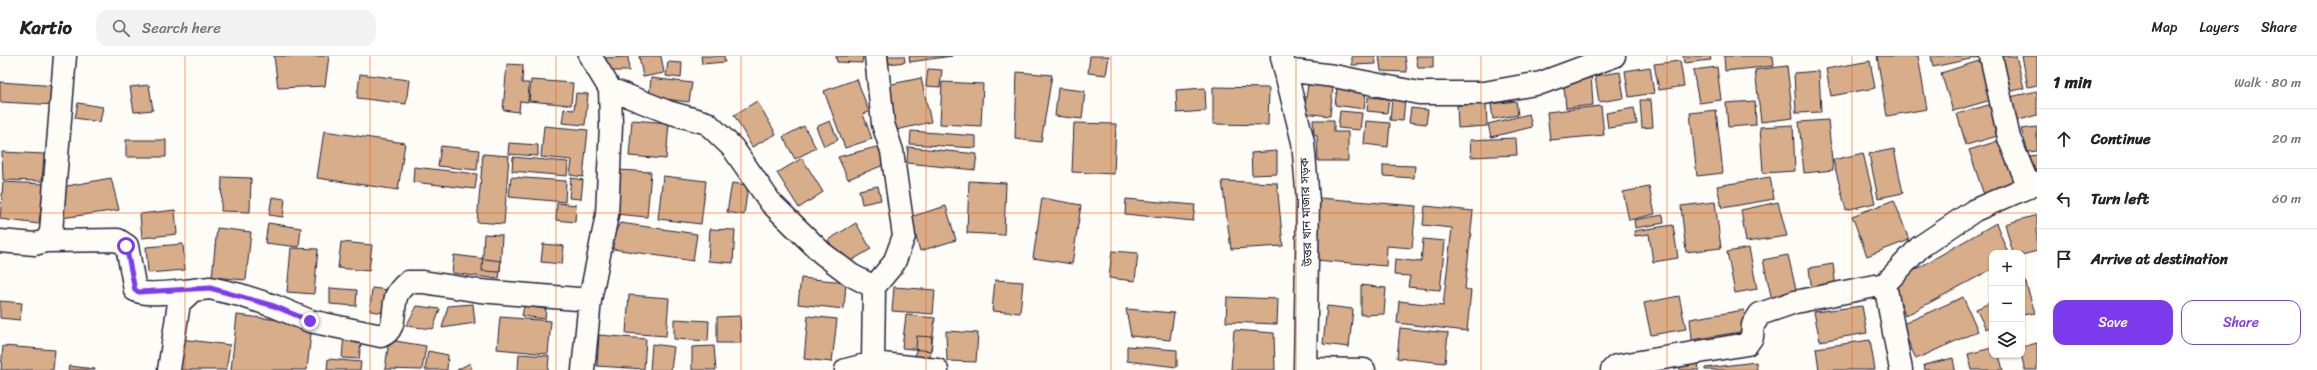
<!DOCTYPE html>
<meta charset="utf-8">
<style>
body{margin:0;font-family:Sriracha,"Noto Sans Bengali",sans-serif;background:#f2f2f2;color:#222}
.controls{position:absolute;right:12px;bottom:12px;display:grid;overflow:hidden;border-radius:8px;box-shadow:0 1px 3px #0004}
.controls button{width:36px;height:36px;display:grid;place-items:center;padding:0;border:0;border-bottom:1px solid #e0e0e0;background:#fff;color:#222;font:20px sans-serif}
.stop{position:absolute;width:12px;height:12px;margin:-9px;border:3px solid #7c3aed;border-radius:50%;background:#fff}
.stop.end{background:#7c3aed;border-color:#fff;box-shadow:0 1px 4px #0008}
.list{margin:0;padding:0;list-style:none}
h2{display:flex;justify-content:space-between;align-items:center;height:52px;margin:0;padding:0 16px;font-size:17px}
h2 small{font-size:13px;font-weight:400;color:#767676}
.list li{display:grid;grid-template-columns:26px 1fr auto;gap:12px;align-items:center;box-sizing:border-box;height:60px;padding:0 16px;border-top:1px solid #e0e0e0}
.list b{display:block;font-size:15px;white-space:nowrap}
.list em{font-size:13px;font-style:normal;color:#767676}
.actions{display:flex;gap:8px;padding:12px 16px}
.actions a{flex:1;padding:9px 0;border:1px solid #7c3aed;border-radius:12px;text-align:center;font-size:14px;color:#7c3aed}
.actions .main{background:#7c3aed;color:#fff}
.icon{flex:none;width:22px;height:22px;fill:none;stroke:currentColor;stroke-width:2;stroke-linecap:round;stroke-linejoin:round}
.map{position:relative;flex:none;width:2037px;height:314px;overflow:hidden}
header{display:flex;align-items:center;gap:24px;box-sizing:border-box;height:56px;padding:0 20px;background:#fff;border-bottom:1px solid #e0e0e0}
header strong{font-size:19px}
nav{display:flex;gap:22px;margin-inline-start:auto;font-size:14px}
.search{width:280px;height:36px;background:#f2f2f2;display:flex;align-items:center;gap:10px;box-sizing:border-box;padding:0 14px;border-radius:12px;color:#767676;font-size:15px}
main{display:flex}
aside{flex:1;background:#fff}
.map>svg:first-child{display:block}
.building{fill:#d8ad89;stroke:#22223b}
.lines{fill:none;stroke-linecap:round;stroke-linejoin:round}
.minor-casing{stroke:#22223b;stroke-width:25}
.minor{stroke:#fdfcf7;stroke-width:22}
.route{stroke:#7c3aed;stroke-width:5}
.grid{fill:none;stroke:#e8590c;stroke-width:1;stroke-opacity:0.55}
.labels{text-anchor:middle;stroke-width:3;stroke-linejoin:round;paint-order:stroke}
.street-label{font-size:12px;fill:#22223b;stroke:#fdfcf7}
</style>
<header>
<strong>Kartio</strong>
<div class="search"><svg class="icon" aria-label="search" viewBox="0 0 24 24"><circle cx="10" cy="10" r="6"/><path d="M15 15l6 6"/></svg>Search here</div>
<nav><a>Map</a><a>Layers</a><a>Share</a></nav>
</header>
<main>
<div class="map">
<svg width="2037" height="314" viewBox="0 0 2037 314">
<rect width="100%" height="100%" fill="#fdfcf7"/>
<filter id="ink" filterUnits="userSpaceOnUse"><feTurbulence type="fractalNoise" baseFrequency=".025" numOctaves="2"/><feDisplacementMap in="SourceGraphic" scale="8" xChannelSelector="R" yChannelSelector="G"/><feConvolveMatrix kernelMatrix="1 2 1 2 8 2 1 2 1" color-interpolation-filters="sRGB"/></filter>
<g filter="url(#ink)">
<path class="building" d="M274,0H329L325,30L278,32Z
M639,0H661L664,17L643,21Z
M701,0H724L725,6L702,8Z
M836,0H863L862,7L837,6Z
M888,0H904L905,6L889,8Z
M909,0H952L910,6Z
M1090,0H1109L1106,19L1088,17Z
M1352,0H1375L1376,8L1352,9Z
M1379,0H1405L1407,16L1381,15Z
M1416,0H1433V12H1418Z
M1683,0H1710L1711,4L1684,7Z
M1724,0H1773L1774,10L1725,15Z
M1877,0H1918L1927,53L1887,60Z
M1931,0H1984L1933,11Z
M1993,0H2016L2024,32L2002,38Z
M2022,0H2037V29L2028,31Z
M628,1L629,15H604V2Z
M1982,4L1994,43L1953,55L1941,17Z
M1680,5L1684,30L1659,34L1654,8Z
M1870,5L1875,32L1831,40L1826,13Z
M668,6L682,7L681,22L666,20Z
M507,8L523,9L522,27H529L528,46L520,45L519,56L503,54Z
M1787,10L1793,62L1761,66L1755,14Z
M1650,11L1654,37L1629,41L1625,15Z
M1717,11L1721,44L1699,47L1693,14Z
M928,13L942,14L940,31L926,30Z
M1819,15L1821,56L1796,57L1794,17Z
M1017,16L1052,19L1041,86L1015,83Z
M1620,16L1624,42L1599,46L1595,20Z
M360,18L409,24L406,48L357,42Z
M1591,18L1593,49L1566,52L1563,21Z
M651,22L692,27L689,46L649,41Z
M921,22L931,66L892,75L882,30Z
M857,23L869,56L863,58L872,83L845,92L824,35Z
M531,24L573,27L571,49L529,45Z
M0,26L57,30L56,49L0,46Z
M942,26L983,28L981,70L940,68Z
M1308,28L1333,31L1330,60L1304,57Z
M149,29L153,54L134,56L130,31Z
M1213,31L1269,32L1268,69L1213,68Z
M1058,32L1085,35L1082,63L1055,60Z
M1205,32L1206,55L1177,57L1176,34Z
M1337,32L1366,35L1364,53L1335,49Z
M2037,35V59L2016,65L2010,41Z
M576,37L588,38L585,69L562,67L564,53L574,54Z
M1368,41L1389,43L1387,57L1367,55Z
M1392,42L1405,43L1403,65L1390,64Z
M1640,44H1651L1653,71L1642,72Z
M757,45L776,78L752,91L734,59Z
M1516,45L1518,59L1493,63L1491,48Z
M1755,45L1756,69L1728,71L1726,47Z
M78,47L103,51L100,66L75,62Z
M1486,48L1487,70L1458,72L1457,49Z
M1992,48L2001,79L1966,89L1957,58Z
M1601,50L1604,79L1550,84L1547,56Z
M1411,52L1428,54L1426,68L1409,66Z
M1634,52L1637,68L1608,72L1606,57Z
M1716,54L1723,117L1697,120L1690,57Z
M1340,55L1362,57L1360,74L1338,72Z
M1529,58L1532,71L1491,81L1488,68Z
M632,64L669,67L666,103L629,100Z
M1313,64H1334V76H1348V105H1318L1317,79H1314Z
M1828,64L1833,114L1804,117L1799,66Z
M830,65L838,84L824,90L816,71Z
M1366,65L1390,67L1388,91L1364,88Z
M1074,67L1116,68L1114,118L1072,116Z
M1793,69L1795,115L1763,117L1760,71Z
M544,70L588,74L583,121L570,119L572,104L541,101Z
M804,70L816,92L795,103L783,81Z
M2037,71V95L2028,96L2021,73Z
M324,75L405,87L398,134L317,122Z
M911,75L976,80V92L910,88Z
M1516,82L1517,99L1471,101L1470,84Z
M2005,83L2020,131L1985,142L1969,94Z
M126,84H166V101H126Z
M509,87L538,89V100L508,98Z
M884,89L889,107L848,123L838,101Z
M441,90L479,94L477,114L438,110Z
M908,91L977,98L975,114L907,107Z
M1894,93L1903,137L1878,142L1869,98Z
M1277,95V118L1252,119L1251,97Z
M2,96L44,98L42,125L3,124Z
M1863,97L1875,147L1846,154L1833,104Z
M483,98L509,100L504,168L477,166Z
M2037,99V118H2034L2030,100Z
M513,101L568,106L567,120L512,115Z
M802,102L823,136L799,152L777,117Z
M1383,109L1415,110L1414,122L1383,120Z
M414,111L477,118L475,133L413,126Z
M619,114L651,116L647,161L615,158Z
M663,120L706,125L701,168L658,163Z
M222,121L251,122L250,156L221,155Z
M511,121L566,125L565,146L509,141Z
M1770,121L1774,143L1722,152L1717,130Z
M111,122L119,154L54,163L56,132Z
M571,122L583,124L581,143L569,142Z
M969,125L1006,127L1004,179L967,177Z
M1222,125L1277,127L1283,190L1231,193Z
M3,126L44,128L39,168L0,163Z
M732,127L748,129L744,159L727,156Z
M878,130L881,144L862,148L859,134Z
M1649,131L1655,158L1629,164L1623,136Z
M272,141L285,143L283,161L269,159Z
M1042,142L1081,149L1072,208L1033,202Z
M1320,142L1416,150L1412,192L1387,190L1386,210L1315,204Z
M1126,143L1195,149L1193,165L1125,158Z
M1894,144L1909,184L1867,200L1852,160Z
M1715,146L1721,192L1686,196L1681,150Z
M1778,146L1787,180L1746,186L1741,154Z
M557,147L576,149L575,166L556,164Z
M946,150L956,184L920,195L910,161Z
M1425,150L1473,155L1465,233L1471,234L1467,275L1397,267L1399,245L1443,250L1452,172L1423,169Z
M175,154L177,178L142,182L140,158Z
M1663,159L1664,167L1635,172L1634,164Z
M2037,159V195L2022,199V197H2013L2005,168Z
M268,167L301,172L299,191L265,187Z
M620,167L697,178L693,205L607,192Z
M856,167L871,193L844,209L828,184Z
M1996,167L2008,197H1992V213L1905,260L1894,226Z
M1673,169L1678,202L1653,206L1649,178L1635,180L1634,175Z
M217,172L251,176L246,224L212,221Z
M710,173L735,174L733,207L708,205Z
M484,178L502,179L500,216L482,215Z
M1423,183L1445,185L1440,234L1408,231L1410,220L1394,219L1395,203L1421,206Z
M341,186L372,189L369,215L338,212Z
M183,188L185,214L148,217L146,191Z
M543,188L564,190L562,208L541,206Z
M291,192L318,193L314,238L287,236Z
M1749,192L1757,233L1735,237L1727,196Z
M1112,195L1138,197L1135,225L1109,222Z
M454,199L501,205L499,223L452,217Z
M1788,199L1797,238L1772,244L1763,204Z
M1833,208L1836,231L1812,235L1809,212Z
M801,222L846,226L844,253L798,248Z
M995,224L1023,226L1020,257L992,255Z
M2022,224H2025L2035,257L2022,259Z
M1361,229L1386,232L1384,258L1361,259Z
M894,231L935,234L933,258L892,255Z
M330,232L357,234L356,250L330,248Z
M372,232L395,235L392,258L370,255Z
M629,239L669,242L666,280L626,277Z
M1679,240L1686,273L1651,279L1644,247Z
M1227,241L1278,243L1277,268L1226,266Z
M1963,241L1978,275L1916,303L1901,269Z
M0,245L22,247L20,264L0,262Z
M1992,246V270L1986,273L1976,253Z
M473,248L475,267L442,272L448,250Z
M417,250L440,253L433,273L406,270Z
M524,250L546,253L545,263L522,260Z
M1327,250L1353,253L1349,291L1323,288Z
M1862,250L1867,277L1820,285L1814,256Z
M1126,253L1174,257L1170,284L1131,280Z
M1744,254L1746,275L1692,284L1690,263Z
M237,259L312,268L307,314H231Z
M906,259L935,262L931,295L902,292Z
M740,260L741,287H717V261Z
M808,260L837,263L832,306L804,303Z
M500,261L551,265L548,298L497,293Z
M674,263L709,265L708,285L674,283Z
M1400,272L1448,277L1445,307L1397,302Z
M1234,274L1274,277L1275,314H1231Z
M946,275L978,277L976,306L947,305Z
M344,278L362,279L359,303L342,302Z
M599,279L646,283L644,313L597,310Z
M917,280L932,281L930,306L915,305Z
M180,283L230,289L226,314H176Z
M389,284L426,290L422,314L385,313Z
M1870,284L1875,314H1819L1816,292Z
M2037,287V314H2025L2021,299L2022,291Z
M652,288L674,291L671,314H650Z
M3,290L55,294L53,314H1Z
M714,290L716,314H692V291Z
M1127,290L1177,294V311L1127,305Z
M1992,292V299H1999L2003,314H1972L1968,298Z
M428,295L448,299L447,314H425Z
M519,298L549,300L548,314H518Z
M1953,302L1955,314H1925L1924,309Z
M328,303L361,306L360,314H327Z
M1756,306L1757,314H1705V312Z
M470,307L472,314H457Z
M1698,307L1699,314H1680L1679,309Z
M69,310L95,313V314H68Z"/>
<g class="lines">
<g class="minor-casing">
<path id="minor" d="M1991,0L2009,82L2029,131
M1282,1L1303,86L1308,145L1305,314
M1285,14L1334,20L1419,37H1484L1541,27L1614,0
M610,33L668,56L707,67L733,92L771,147L822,197L851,219L874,231L873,307L846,314
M0,185L35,188L46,185L51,176L65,0
M46,185L118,184L127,190L135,234C146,241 180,235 193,234
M1885,228L1920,191L1975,154L2037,127
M874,231L894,207L904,180L892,95L883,68L876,0
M1305,313L1364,314
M169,314L179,247L193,234L210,232L240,239L274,250L310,265L381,280C397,274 392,256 396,241C398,235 403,230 408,226H423L480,235L590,244
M583,314L590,244L607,159L611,69L610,33L590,0
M873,314V307L937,314
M1612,314L1616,310L1747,288L1752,281L1753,269L1760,258L1795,246L1885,228L1901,314"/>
</g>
<use href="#minor" class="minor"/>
</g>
</g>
<g class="lines" filter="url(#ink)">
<path class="route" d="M126,190L135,234L139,236L210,232L274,250L310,265"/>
</g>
<path class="grid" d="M185,0V314M370,0V314M556,0V314M741,0V314M926,0V314M1111,0V314M1296,0V314M1481,0V314M1667,0V314M1852,0V314M0,157H2037"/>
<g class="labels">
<g class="street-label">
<text transform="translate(1306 156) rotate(-92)" y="4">উত্তর খান মাজার সড়ক</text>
</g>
</g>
</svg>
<div class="controls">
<button>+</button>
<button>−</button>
<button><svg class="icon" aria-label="layers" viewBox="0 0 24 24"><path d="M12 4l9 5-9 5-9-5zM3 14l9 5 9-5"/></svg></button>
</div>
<div class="stop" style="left:126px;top:190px"></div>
<div class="stop end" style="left:310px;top:265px"></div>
</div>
<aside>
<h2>1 min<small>Walk · 80 m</small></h2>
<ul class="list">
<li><svg class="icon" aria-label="ahead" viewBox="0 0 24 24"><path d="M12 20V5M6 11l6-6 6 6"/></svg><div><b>Continue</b></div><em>20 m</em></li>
<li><svg class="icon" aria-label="left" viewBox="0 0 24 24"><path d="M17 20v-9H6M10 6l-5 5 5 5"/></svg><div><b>Turn left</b></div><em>60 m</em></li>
<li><svg class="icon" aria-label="arrive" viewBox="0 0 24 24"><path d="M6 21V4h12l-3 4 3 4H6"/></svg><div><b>Arrive at destination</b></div></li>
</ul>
<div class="actions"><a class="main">Save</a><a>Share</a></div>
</aside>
</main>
